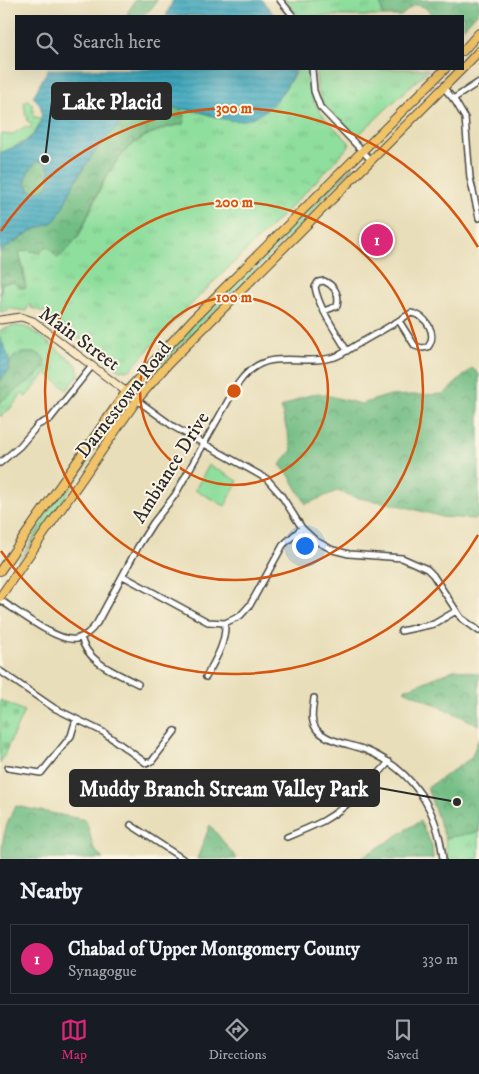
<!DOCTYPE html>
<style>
body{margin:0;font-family:"IM FELL DW Pica",serif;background:#242831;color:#f1f3f6}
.you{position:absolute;left:304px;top:545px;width:18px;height:18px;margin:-12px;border:4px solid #fff;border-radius:50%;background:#1a73e8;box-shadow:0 0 0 8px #1a73e833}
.badge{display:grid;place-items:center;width:32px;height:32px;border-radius:50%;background:#db2777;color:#fff;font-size:16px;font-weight:700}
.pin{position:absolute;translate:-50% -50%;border:2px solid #fff;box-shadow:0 1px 5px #0006}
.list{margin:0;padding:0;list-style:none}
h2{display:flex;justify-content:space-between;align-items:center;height:65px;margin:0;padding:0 20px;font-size:21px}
h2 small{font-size:16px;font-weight:400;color:#9ea1a6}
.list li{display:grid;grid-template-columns:32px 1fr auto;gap:15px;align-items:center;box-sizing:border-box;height:70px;margin:0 10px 10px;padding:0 10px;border:1px solid #363941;border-radius:0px}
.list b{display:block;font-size:19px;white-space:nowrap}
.list p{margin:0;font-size:16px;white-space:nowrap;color:#9ea1a6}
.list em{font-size:16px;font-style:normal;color:#9ea1a6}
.icon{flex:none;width:28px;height:28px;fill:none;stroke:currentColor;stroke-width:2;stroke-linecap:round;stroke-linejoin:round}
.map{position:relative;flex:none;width:479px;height:859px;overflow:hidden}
.search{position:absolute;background:#171b24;box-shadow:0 5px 20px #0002;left:15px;right:15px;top:15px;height:55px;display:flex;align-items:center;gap:12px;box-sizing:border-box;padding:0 18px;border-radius:0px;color:#9ea1a6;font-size:19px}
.sheet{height:145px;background:#171b24}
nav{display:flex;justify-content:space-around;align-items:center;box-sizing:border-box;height:70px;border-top:1px solid #363941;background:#171b24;font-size:14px;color:#9ea1a6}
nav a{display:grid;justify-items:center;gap:2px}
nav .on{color:#db2777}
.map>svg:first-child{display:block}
.grass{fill:url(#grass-tufts);stroke:#5c8464}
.forest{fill:url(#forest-crowns);stroke:#4e7458}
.cemetery{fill:url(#cemetery-stones);stroke:#5c8464}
.pitch{fill:#8ede9d;stroke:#5c8464}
.water{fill:url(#water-rules);stroke:#356a75;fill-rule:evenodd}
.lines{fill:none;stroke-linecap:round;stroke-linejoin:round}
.street-casing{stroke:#474640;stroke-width:8}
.secondary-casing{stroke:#474640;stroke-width:9}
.primary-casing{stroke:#474640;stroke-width:10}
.street{stroke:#fff;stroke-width:5}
.secondary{stroke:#f9e7c3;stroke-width:7}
.primary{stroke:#f0c369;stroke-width:8}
.ring{fill:none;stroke:#d5540f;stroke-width:2.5}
.labels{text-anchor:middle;stroke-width:4;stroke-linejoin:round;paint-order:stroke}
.street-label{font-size:20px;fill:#2b2b2b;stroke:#fcf5e5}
.centre{fill:#d5540f;stroke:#fcf5e5;stroke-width:2.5}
.ring-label{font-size:15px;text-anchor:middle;font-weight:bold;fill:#d5540f;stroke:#fcf5e5;stroke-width:4;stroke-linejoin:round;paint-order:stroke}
.leader{fill:none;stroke:#2b2b2b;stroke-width:2}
.callout-dot{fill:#2b2b2b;stroke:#fcf5e5;stroke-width:2}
.callout{fill:#2b2b2b;stroke:#2b2b2b;stroke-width:2}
.callout-label{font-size:21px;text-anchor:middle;font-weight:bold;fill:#fff}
</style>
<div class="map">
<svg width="479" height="859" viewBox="0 0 479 859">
<defs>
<pattern id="grass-tufts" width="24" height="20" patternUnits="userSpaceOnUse" patternTransform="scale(1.25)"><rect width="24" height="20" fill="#8ede9d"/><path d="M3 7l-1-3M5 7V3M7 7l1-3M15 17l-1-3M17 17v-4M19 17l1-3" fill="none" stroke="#7bbf87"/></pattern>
<pattern id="forest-crowns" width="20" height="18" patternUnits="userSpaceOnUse" patternTransform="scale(1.25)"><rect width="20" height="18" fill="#72bd84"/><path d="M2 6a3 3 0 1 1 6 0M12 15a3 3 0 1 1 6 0" fill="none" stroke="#5e9a6c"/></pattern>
<pattern id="cemetery-stones" width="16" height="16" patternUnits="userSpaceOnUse" patternTransform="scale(1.25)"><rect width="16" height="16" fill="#8ede9d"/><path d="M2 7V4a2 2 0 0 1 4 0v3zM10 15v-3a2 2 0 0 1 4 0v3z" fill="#7bbf87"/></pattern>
<pattern id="water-rules" width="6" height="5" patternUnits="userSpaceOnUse" patternTransform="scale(1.25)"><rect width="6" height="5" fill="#3fa9bf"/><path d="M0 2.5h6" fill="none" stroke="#358a9b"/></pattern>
</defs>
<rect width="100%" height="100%" fill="#fcf5e5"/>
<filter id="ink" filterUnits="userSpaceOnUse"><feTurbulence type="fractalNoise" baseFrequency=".02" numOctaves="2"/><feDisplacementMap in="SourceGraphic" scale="10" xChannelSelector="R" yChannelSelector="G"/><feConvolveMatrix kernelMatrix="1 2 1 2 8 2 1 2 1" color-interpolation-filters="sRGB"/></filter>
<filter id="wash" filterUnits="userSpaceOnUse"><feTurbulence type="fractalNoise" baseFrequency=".0096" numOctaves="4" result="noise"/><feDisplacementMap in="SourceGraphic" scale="20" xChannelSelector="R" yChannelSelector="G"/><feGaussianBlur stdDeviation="1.12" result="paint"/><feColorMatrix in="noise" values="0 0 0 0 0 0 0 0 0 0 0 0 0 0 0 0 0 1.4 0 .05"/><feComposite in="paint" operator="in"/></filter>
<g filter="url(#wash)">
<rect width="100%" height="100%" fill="#e8deb9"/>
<path class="grass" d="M285,0H377L381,5L383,16H298Z
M298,69H308C307,105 324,117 348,141L350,145C280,223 199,290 130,370H120L44,312L31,308V305H29L26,311L12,309L0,312L1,283L26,281L19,252L27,250L40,253L46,245L78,238C105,182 113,136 183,124L185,115L179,109L196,111L223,119L265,110L283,92Z
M316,69H429L356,137L323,104L317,88Z
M28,100L32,104L34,117L41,118C36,140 18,145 0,153V134L12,135L24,127L30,128L32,124L27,121L28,116L25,114L26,112L25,111L24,102Z
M353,165L352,168L320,201L304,221L193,332L144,384L191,327Z
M14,326L25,327L32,330L77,365L79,375L67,390L46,373L26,397L22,394L10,409L0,417V330Z
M121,409L119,415L95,447L85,468L4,583L30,544L45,516Z
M479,752V859H448L445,838H448Z"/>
<path class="forest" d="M135,0H157C150,14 141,16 126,16Z
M377,0H479V11L463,28V16H431C428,8 423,5 414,5L401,16H383L381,5Z
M153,104L179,109L185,115L183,124C134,132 114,157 94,200C82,227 81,238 58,258L47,246L40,253L27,250L19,252L26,288H20L13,282L2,283L0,294V252L31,231L51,223L56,219C64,207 69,193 76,181C91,155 122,112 153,104Z
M37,161L46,163C47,166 50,170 50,174C51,188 41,196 29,189C22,178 29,169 37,161Z
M21,353H37L44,358L45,368L36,376L0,402V380C15,370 4,359 21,353Z
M472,368L479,374V517L474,519L442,517L402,506L354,497L337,491L306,504L289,475L280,465L292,450L281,408L300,398L318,393L361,404L387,396L444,394Z
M456,669L479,674V725L404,690Z
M479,738V832L445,838L427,788L471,758Z
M16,806L86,820L94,849L103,859H2C1,840 6,822 16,806Z
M420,821L432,845L433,859H360Z
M210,825L237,859H197Z"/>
<path class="cemetery" d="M0,700L24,711L0,764Z"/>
<path class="pitch" d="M209,465L238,481L225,506L195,490Z"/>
<path class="water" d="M173,0H262L275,16H166Z
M48,69H296C283,95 262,126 229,120C217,118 207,113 196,111C190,110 183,109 177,108C168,106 157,102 147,106C119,117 90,156 75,182C68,194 64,208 56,219L51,223L31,231L0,252V153C9,149 21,146 29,139C41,129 48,107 33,97ZM37,161L46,163C47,166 50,170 50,174C51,188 41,196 29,189L25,181L28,172Z
M0,338C7,352 17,368 0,379Z"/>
</g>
<g filter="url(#ink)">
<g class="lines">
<g class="street-casing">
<path id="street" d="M280,0L293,16
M312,69L314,91L320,107L370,159
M444,88L455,101L465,118L470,178L479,218
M453,99L479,82
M324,311L337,306C340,295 335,286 324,281L318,282L315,287C319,309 336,331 347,351
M137,400L174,427L267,479L281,495L302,528L316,541L333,550L349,554L402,558L427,569L433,575L461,618L479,631
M0,463L20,446L38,425L50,419L92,366
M123,576L208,622L225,623L240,616L250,605L283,545L302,528
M0,600C16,610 58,643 76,639C85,637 92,630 97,623L139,545L153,523L175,495L237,385C266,343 296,368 335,357C343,354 351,348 358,344C376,334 394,324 411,313C426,315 438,334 428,347L422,348L415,346L399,321
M401,631L434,624L456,611
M81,637C87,663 117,673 138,684
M0,671L54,708L103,732L146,763L152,761L175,731
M206,677C215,660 226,644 225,623
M314,698C313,709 309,722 318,731C331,743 352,744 368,751C414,771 438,811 443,859
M8,768L41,773L71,736L76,719
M131,825L183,859
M287,837C299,832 311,827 323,821C349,806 369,785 389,762"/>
</g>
<g class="secondary-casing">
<path id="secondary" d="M0,320L21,317L33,321L137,400"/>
</g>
<g class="primary-casing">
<path id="primary" d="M463,51L479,33
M463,68L479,51
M0,571L126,392L193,319L445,69
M0,597L137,400L169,363L462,69"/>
</g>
<use href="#street" class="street"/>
<use href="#secondary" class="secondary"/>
<use href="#primary" class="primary"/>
</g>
</g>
<g class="ring">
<circle cx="234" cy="391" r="94"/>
<circle cx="234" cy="391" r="189"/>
<path d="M478 535A283 283 0 0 1 1 551M1 231A283 283 0 0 1 478 247"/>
</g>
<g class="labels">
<g class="street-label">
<text transform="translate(80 338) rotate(36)" y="7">Main Street</text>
<text transform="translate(123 399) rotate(-52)" y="7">Darnestown Road</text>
<text transform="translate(170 467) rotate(-58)" y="7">Ambiance Drive</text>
</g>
</g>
<circle cx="234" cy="391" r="8" class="centre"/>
<g class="ring-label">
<text x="234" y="113">300 m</text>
<text x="234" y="207">200 m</text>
<text x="234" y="302">100 m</text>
</g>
<path class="leader" d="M45 159L52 101M457 802L379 788"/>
<g class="callout-dot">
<circle cx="45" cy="159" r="5"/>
<circle cx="457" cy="802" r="5"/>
</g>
<g class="callout">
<rect x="52" y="83" width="119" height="36" rx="5"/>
<rect x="70" y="770" width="309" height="36" rx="5"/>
</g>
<g class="callout-label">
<text x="112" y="109">Lake Placid</text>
<text x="224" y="796">Muddy Branch Stream Valley Park</text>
</g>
</svg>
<div class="you"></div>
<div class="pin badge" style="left:377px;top:240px">1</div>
<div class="search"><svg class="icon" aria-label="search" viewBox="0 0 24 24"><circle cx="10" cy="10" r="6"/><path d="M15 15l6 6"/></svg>Search here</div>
</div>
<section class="sheet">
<h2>Nearby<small></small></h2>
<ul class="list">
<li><span class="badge">1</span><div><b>Chabad of Upper Montgomery County</b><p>Synagogue</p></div><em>330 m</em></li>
</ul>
</section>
<nav>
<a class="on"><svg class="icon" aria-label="map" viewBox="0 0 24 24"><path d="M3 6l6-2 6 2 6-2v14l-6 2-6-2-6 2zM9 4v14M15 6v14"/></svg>Map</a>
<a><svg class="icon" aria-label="directions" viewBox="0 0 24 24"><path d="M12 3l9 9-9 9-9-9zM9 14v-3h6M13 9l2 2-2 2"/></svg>Directions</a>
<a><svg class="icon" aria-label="saved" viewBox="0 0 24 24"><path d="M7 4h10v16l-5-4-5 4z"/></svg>Saved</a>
</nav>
